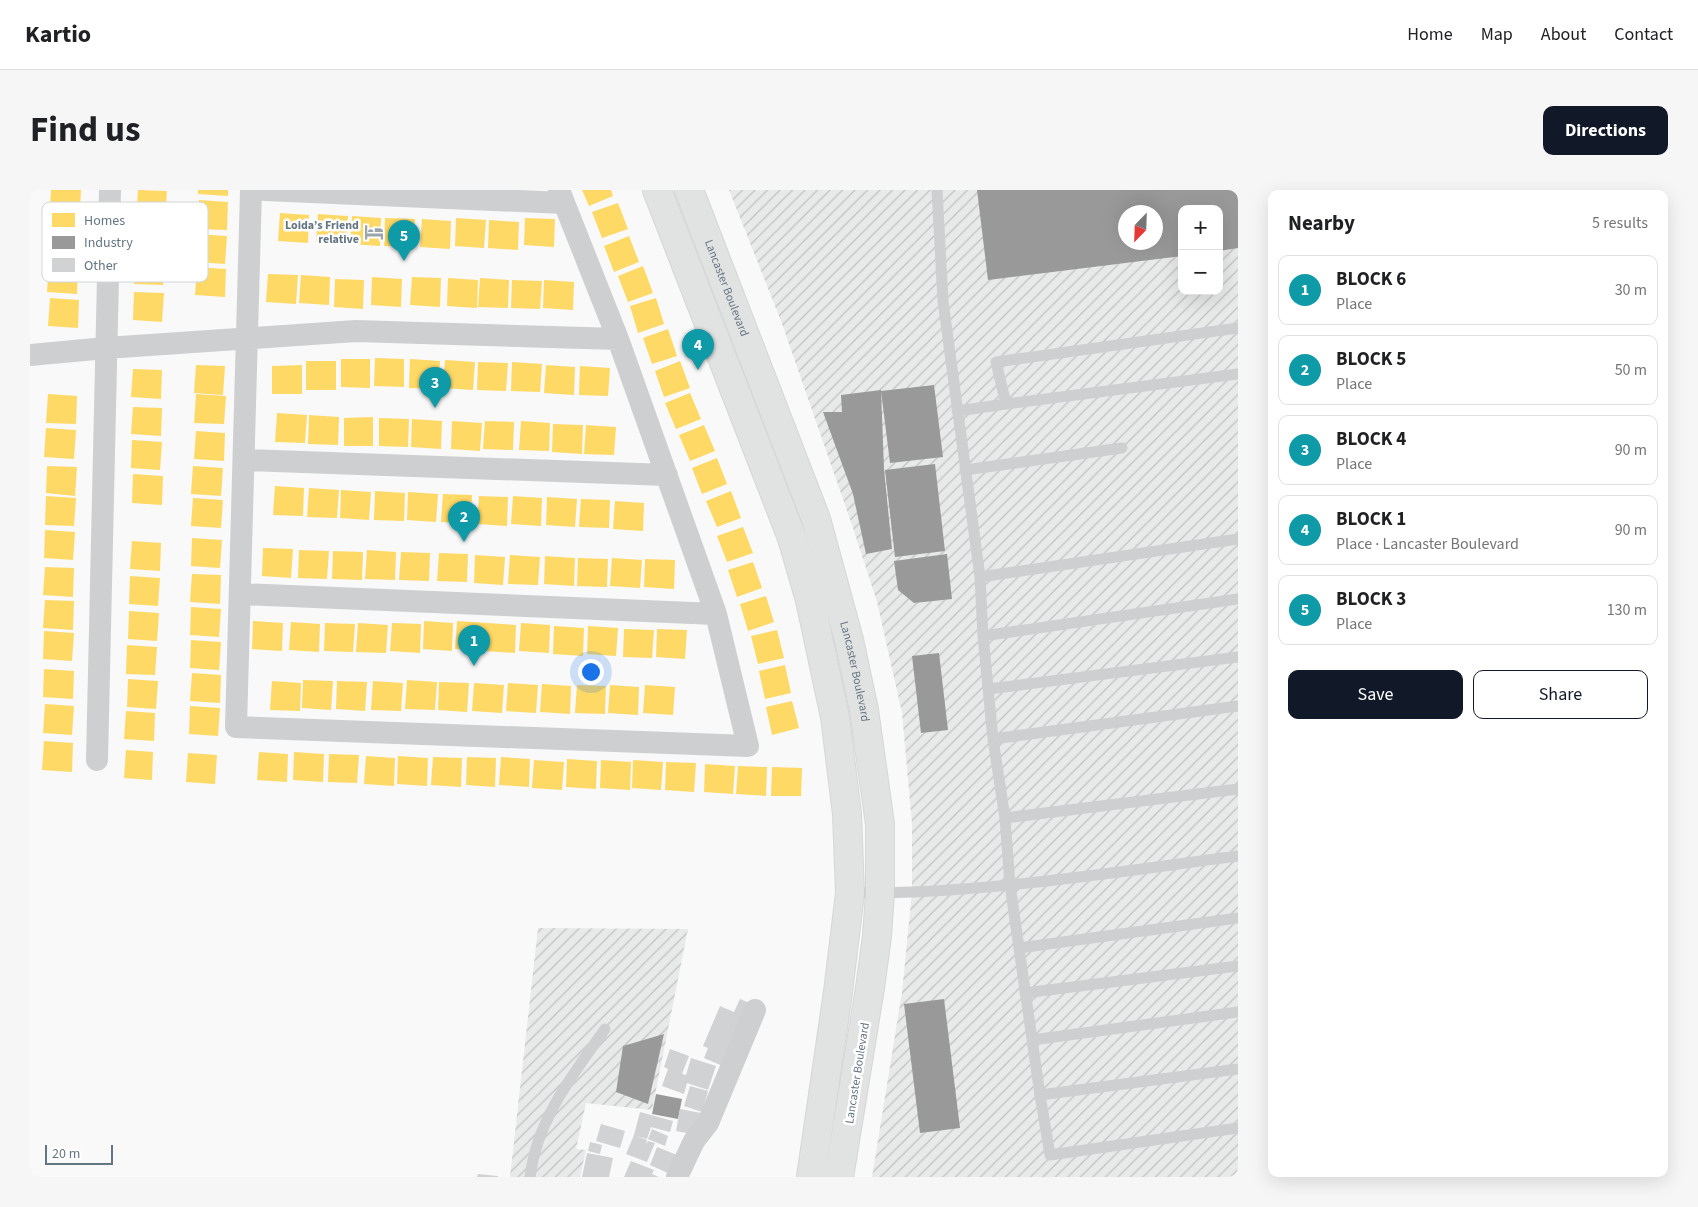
<!DOCTYPE html>
<meta charset="utf-8">
<style>
body{margin:0;font-family:"Source Sans 3",sans-serif;background:#f6f6f6;color:#202124}
.controls{position:absolute;right:15px;top:15px;display:grid;overflow:hidden;border-radius:10px;box-shadow:0 5px 20px #0002}
.controls button{width:45px;height:45px;display:grid;place-items:center;padding:0;border:0;border-bottom:1px solid #e0e0e0;background:#fff;color:#202124;font:25px sans-serif}
.compass{position:absolute;left:1088px;top:15px;width:45px;height:45px;border-radius:50%;background:#fff;box-shadow:0 5px 20px #0002;rotate:203deg}
.scale{position:absolute;left:15px;bottom:12px;width:68px;box-sizing:border-box;padding-left:5px;border:2px solid #657683;border-top:0;font-size:14px;line-height:18px;white-space:nowrap;color:#657683;-webkit-text-stroke:4px #fff;paint-order:stroke}
.you{position:absolute;left:560px;top:481px;width:18px;height:18px;margin:-12px;border:4px solid #fff;border-radius:50%;background:#1a73e8;box-shadow:0 0 0 8px #1a73e833}
.badge{display:grid;place-items:center;width:32px;height:32px;border-radius:50%;background:#111827;color:#fff;font-size:16px;font-weight:700}
.pin{position:absolute;translate:-50% -41px;filter:drop-shadow(0 1px 2px #0008)}
.pin::after{content:'';position:absolute;top:26px;width:18px;height:15px;background:inherit;clip-path:polygon(0 0,100% 0,50% 100%)}
.list{margin:0;padding:0;list-style:none}
h2{display:flex;justify-content:space-between;align-items:center;height:65px;margin:0;padding:0 20px;font-size:21px}
h2 small{font-size:16px;font-weight:400;color:#757577}
.list li{display:grid;grid-template-columns:32px 1fr auto;gap:15px;align-items:center;box-sizing:border-box;height:70px;margin:0 10px 10px;padding:0 10px;border:1px solid #e0e0e0;border-radius:10px}
.list b{display:block;font-size:19px;white-space:nowrap}
.list p{margin:0;font-size:16px;white-space:nowrap;color:#757577}
.list em{font-size:16px;font-style:normal;color:#757577}
.actions{display:flex;gap:10px;padding:15px 20px}
.actions a{flex:1;padding:11px 0;border:1px solid #111827;border-radius:10px;text-align:center;font-size:18px;color:#111827}
.actions .main{background:#111827;color:#fff}
.map{position:relative;flex:none;width:1208px;height:987px;overflow:hidden;border-radius:10px}
header{display:flex;align-items:center;gap:30px;box-sizing:border-box;height:70px;padding:0 25px;background:#fff;border-bottom:1px solid #e0e0e0}
header strong{font-size:24px}
nav{display:flex;gap:28px;margin-inline-start:auto;font-size:18px}
.intro{display:flex;align-items:center;justify-content:space-between;box-sizing:border-box;height:120px;padding:0 30px}
h1{margin:0;font-size:35px}
.button{padding:12px 22px;border-radius:10px;background:#111827;color:#fff;font-size:18px;font-weight:700}
main{display:flex;gap:30px;padding:0 30px}
aside{flex:1;background:#fff;border-radius:10px;box-shadow:0 5px 20px #0002}
.map>svg:first-child{display:block}
.industrial{fill:url(#industrial-furrows);fill-rule:evenodd}
.homes{fill:#ffd966}
.industry{fill:#999;fill-rule:evenodd}
.building{fill:#d0d2d3}
.lines{fill:none;stroke-linecap:round;stroke-linejoin:round}
.secondary-casing{stroke:#d5d6d7;stroke-width:30}
.lane{stroke:#cecfd0;stroke-width:11}
.street{stroke:#cecfd0;stroke-width:22}
.secondary{stroke:#e1e2e2;stroke-width:28}
.labels{text-anchor:middle;stroke-width:5;stroke-linejoin:round;paint-order:stroke}
.poi-label{font-size:12px;font-weight:bold;fill:#657683;stroke:#fff;text-anchor:end}
.street-label{font-size:12px;fill:#657683;stroke:#fff}
.key{fill:#fff;stroke:#d1d6da;stroke-width:1}
.key-label{font-size:14px;fill:#657683}
</style>
<header>
<strong>Kartio</strong>
<nav><a>Home</a><a>Map</a><a>About</a><a>Contact</a></nav>
</header>
<div class="intro"><h1>Find us</h1><a class="button">Directions</a></div>
<main>
<div class="map">
<svg width="1208" height="987" viewBox="0 0 1208 987">
<defs>
<pattern id="industrial-furrows" width="10" height="10" patternUnits="userSpaceOnUse" patternTransform="scale(1.25)"><rect width="10" height="10" fill="#e8e9e9"/><path d="M-1 1l2-2M0 10L10 0M9 11l2-2" fill="none" stroke="#c0c1c2"/></pattern>
</defs>
<rect width="100%" height="100%" fill="#f9f9f9"/>
<path class="industrial" d="M699,0H1208V987H842L872,802L882,702V634L872,523L847,412L822,335L751,131ZM1152,19H1189V101H1152ZM1096,22H1126V52H1096Z
M508,738L658,739L622,920L556,913L546,959L556,960L550,987H480Z"/>
<path class="homes" d="M21,0H51L49,37L19,35Z
M108,0L137,1L135,29L106,27Z
M168,0H198V6L168,4Z
M552,0H581L583,6L559,16Z
M169,10L198,12L197,40L167,39Z
M588,13L598,39L572,48L562,22Z
M250,23L279,25L278,53L248,51Z
M288,24L318,26L316,54L286,52Z
M322,26L351,28L350,56L320,54Z
M355,28L385,29L383,57L354,56Z
M426,28L456,30L454,58L425,56Z
M495,28L525,29L524,57L494,55Z
M392,29L421,31L420,59L390,57Z
M459,30L489,32L488,60L458,58Z
M167,44L197,46L195,74L166,72Z
M599,46L609,72L584,82L574,56Z
M105,66L135,68L133,95L104,94Z
M19,74L48,76L47,104L17,102Z
M613,76L623,103L598,112L588,86Z
M167,77L196,79L195,107L165,105Z
M238,84L268,85L266,114L236,112Z
M271,85L300,87L299,115L269,113Z
M342,87L372,89L371,117L341,115Z
M382,87L411,88L410,117L380,115Z
M418,88L448,90L447,118L417,116Z
M450,88L479,90L478,118L448,117Z
M305,89L334,90L333,119L304,117Z
M482,90L512,91L510,119L481,118Z
M514,90L544,92L543,120L513,118Z
M104,102L134,103L132,132L103,130Z
M20,108L49,110L48,138L18,136Z
M626,108L634,134L608,143L600,116Z
M638,139L647,166L622,174L613,148Z
M345,168L374,169V197L344,196Z
M311,169H340V198L311,197Z
M380,169L410,171L408,199L379,198Z
M415,170L445,172L443,200L413,198Z
M276,171H306V200H276Z
M650,171L660,198L634,207L625,181Z
M448,172L478,173L476,201L447,200Z
M482,172L512,174L510,202L481,201Z
M166,175L195,176L193,205L164,203Z
M272,175V204H242V176Z
M516,175L545,177L544,205L514,203Z
M550,176L580,178L578,206L549,205Z
M103,179L132,180L131,209L101,207Z
M660,203L671,229L646,239L635,213Z
M18,204L47,206L46,234L16,233Z
M166,204L196,206L194,234L164,233Z
M103,217L132,218L131,246L101,244Z
M247,223L277,225L275,253L245,252Z
M279,225L309,227L308,255L278,254Z
M343,227V256H314V228Z
M349,228L379,229L378,257L349,256Z
M382,229L412,231L411,259L381,257Z
M422,231L452,233L450,261L421,259Z
M455,231L484,232L483,260L453,259Z
M491,231L520,233L519,261L489,260Z
M523,234L553,235L552,264L522,262Z
M556,235L586,237L584,265L554,264Z
M674,235L685,261L660,271L649,245Z
M16,238L46,240L44,269L14,267Z
M166,241L195,243L194,271L164,269Z
M102,250L132,252L130,280L101,278Z
M687,268L697,294L672,304L662,278Z
M17,276L47,277L45,306L16,303Z
M163,276L193,278L191,306L161,304Z
M103,284L133,286L132,315L102,313Z
M245,296L274,298L273,326L243,325Z
M279,298L309,300L307,328L277,327Z
M311,300L341,302L339,330L310,328Z
M345,301L375,303L374,331L344,330Z
M701,301L711,328L687,337L676,311Z
M378,302L408,304L406,332L377,330Z
M413,304L442,305L441,334L411,332Z
M16,306L46,308L44,336L15,335Z
M449,306L478,307L477,336L447,334Z
M483,306L512,308L511,336L481,334Z
M517,307L547,309L545,337L516,335Z
M163,308L193,310L191,338L161,336Z
M551,309L580,310L579,338L549,337Z
M585,311L614,313L613,341L583,339Z
M713,337L723,363L697,372L687,346Z
M15,340L45,342L43,370L14,368Z
M162,348L192,350L190,378L161,376Z
M102,351L131,353L130,381L100,379Z
M233,358L263,359L261,388L232,386Z
M269,360L299,361L297,389L268,388Z
M337,360L366,362L365,390L335,389Z
M303,361L333,362L332,390L302,389Z
M371,362L400,363L399,391L369,390Z
M409,363L438,364L437,392L407,391Z
M445,365L475,367L473,395L444,393Z
M480,365L510,367L508,395L478,394Z
M515,366L545,368L544,396L514,394Z
M548,368L578,369L577,397L547,396Z
M582,368L612,370L610,398L580,396Z
M615,369L645,370L644,399L614,397Z
M723,372L732,398L707,407L698,380Z
M15,377L44,378L43,407L13,405Z
M162,384L191,385L190,414L160,412Z
M100,386L130,388L128,416L99,414Z
M736,406L744,432L718,441L710,414Z
M15,410L44,411L43,440L13,438Z
M161,417L191,419L189,447L160,445Z
M99,421L129,423L127,451L98,449Z
M223,431L253,433L252,461L222,459Z
M394,431L423,433L422,461L393,459Z
M427,431L486,435L485,463L425,459Z
M261,432L290,434L289,462L259,460Z
M295,433L325,434L323,462L294,461Z
M328,433L358,435L356,463L326,462Z
M362,433L391,434L390,463L360,461Z
M491,433L520,435L519,463L489,461Z
M524,436L554,438L553,466L523,464Z
M558,436L588,438L586,466L557,464Z
M594,439L624,440L622,468L593,467Z
M627,439L657,440L655,469L626,467Z
M747,440L754,468L728,474L721,446Z
M14,441L44,443L42,471L13,469Z
M161,450L191,452L189,480L160,478Z
M97,455L127,457L125,485L96,484Z
M755,475L761,503L735,509L729,481Z
M14,479L44,481L43,509L13,507Z
M162,483L191,485L190,513L160,511Z
M98,489L128,491L126,519L97,517Z
M273,490L303,491L301,520L272,518Z
M377,490L407,492L405,520L375,519Z
M242,491L271,493L270,521L240,520Z
M307,491L337,492L335,521L306,519Z
M343,491L373,493L371,521L341,520Z
M409,492L439,493L437,522L408,520Z
M444,493L474,495L472,523L442,521Z
M478,493L508,495L506,523L476,521Z
M512,494L541,496L540,524L510,522Z
M547,495L576,496L575,524L545,523Z
M580,495L609,497L608,525L578,523Z
M615,495L645,497L643,525L613,523Z
M762,511L769,538L742,545L736,517Z
M15,514L44,516L42,545L13,543Z
M160,516L190,518L188,546L159,544Z
M96,521L125,523L124,551L94,549Z
M14,551L43,553L42,582L12,580Z
M96,560L123,562L122,590L94,588Z
M229,562L258,564L257,592L227,590Z
M264,562L294,564L293,592L263,590Z
M158,563L187,565L185,594L156,592Z
M299,564L329,565L327,593L298,592Z
M336,566L365,568L364,596L334,594Z
M368,566L398,568L397,596L367,594Z
M403,567L432,568L431,597L401,595Z
M437,567L466,568L465,597L436,595Z
M471,567L500,569L499,597L469,595Z
M537,569L567,571L566,599L536,597Z
M504,570L534,572L532,600L502,598Z
M571,570L601,572L600,600L570,598Z
M603,570L633,572L631,600L602,598Z
M636,572L666,573L664,602L635,600Z
M675,574L705,576L703,604L674,602Z
M708,576L737,577L736,606L706,604Z
M742,577L772,578L771,606H741Z"/>
<path class="industry" d="M947,0H1208V58L1189,61V19H1152V66L958,90ZM1096,22H1126V52H1096Z
M904,195L913,267L860,273L851,201Z
M851,200L854,279L862,359L836,364L823,304L793,222H812L811,205Z
M905,274L915,361L865,367L855,280Z
M917,364L922,409L884,413L868,400L864,371Z
M909,463L918,540L891,543L882,466Z
M914,809L930,938L890,943L874,814Z
M634,844L618,914L586,902L593,856Z
M626,904L652,909L648,929L622,924Z"/>
<path class="building" d="M710,809L722,814L695,877L674,868L678,858L673,856L690,816L704,822Z
M640,859L659,866L652,884L656,885L661,868L686,876L678,900L657,893L654,904L632,896L638,879L634,877Z
M660,896L678,901L672,922L654,916Z
M650,919L671,923L667,945L646,941Z
M610,922L643,931L640,942L621,937L617,949L606,946L617,950L616,954L618,951L625,953L617,972L596,964L604,945Z
M571,934L595,941L590,958L566,951Z
M622,939L638,946L635,956L618,949Z
M560,952L572,955L570,964L558,961Z
M627,957L647,965L640,984L620,975Z
M557,963L583,968L579,987H552Z
M601,971L624,980L622,984L629,987H594Z
M448,984L468,986V987H447Z"/>
<g class="lines">
<g class="secondary-casing">
<g id="secondary">
<path d="M627,0L762,348L780,410L805,527L817,624L820,703L808,802L781,987"/>
<path id="s1" d="M659,0L786,329L819,450L834,520L850,634V703L847,746L840,798L809,987"/>
</g>
</g>
<path class="lane" d="M907,0L913,111L950,387L953,446L963,549L975,628L980,695L1010,905L1020,965L1208,938
M976,214L1208,184
M927,221L976,214L966,172L1208,138
M935,280L1092,258
M950,387L1208,349
M953,446L1208,409
M959,499L1208,467
M963,549L1208,516
M975,628L1208,599
M820,703C950,704 1079,683 1208,666
M989,758L1208,728
M995,803L1208,776
M1002,850L1208,822
M1010,905L1208,879
M500,987C507,929 543,885 575,839"/>
<path class="street" d="M221,0L206,537L718,556L686,424L588,149L529,0
M235,0L534,13
M0,165L76,158L326,141L588,149
M214,270L637,285
M210,404L686,424
M67,570L80,0
M647,987L664,951L678,933L725,820"/>
<use href="#secondary" class="secondary"/>
</g>
<defs>
<g id="hotel-bare" transform="scale(1.5)"><path d="M-6-4.5h1.5V1H6V5H4.5V3h-9V5H-6ZM-4 0a1.8 1.8 0 1 1 3.6 0ZM.5 0V-2.5h3Q6-2.5 6 0Z" fill="#99a4ac" stroke="#fff" stroke-width="2.5" paint-order="stroke"/></g>
</defs>
<g fill-rule="evenodd">
<use href="#hotel-bare" x="344" y="42"/>
</g>
<g class="labels">
<g class="poi-label">
<text x="329" y="39">Loida’s Friend<tspan x="329" dy="14">relative</tspan></text>
</g>
<g class="street-label">
<text dy="4" stroke="none"><textPath href="#s1" startOffset="105">Lancaster Boulevard</textPath></text>
<text dy="4" stroke="none"><textPath href="#s1" startOffset="510">Lancaster Boulevard</textPath></text>
<text transform="translate(827 883) rotate(-81)" y="4">Lancaster Boulevard</text>
</g>
</g>
<rect x="12" y="12" width="166" height="80" rx="8" class="key"/>
<rect x="22" y="23" width="23" height="14" fill="#ffd966"/>
<rect x="22" y="46" width="23" height="13" fill="#999"/>
<rect x="22" y="68" width="23" height="14" fill="#d0d2d3"/>
<g class="key-label">
<text x="54" y="35">Homes</text>
<text x="54" y="57">Industry</text>
<text x="54" y="80">Other</text>
</g>
</svg>
<div class="controls">
<button>+</button>
<button>−</button>
</div>
<svg class="compass" viewBox="-18 -18 36 36"><path d="M0-13l5 13h-10z" fill="#e53935"/><path d="M0 13l5-13h-10z" fill="#757577"/></svg>
<div class="scale">20 m</div>
<div class="you"></div>
<div class="pin badge" style="left:444px;top:476px;background:#0f9aa8">1</div>
<div class="pin badge" style="left:434px;top:352px;background:#0f9aa8">2</div>
<div class="pin badge" style="left:405px;top:218px;background:#0f9aa8">3</div>
<div class="pin badge" style="left:668px;top:180px;background:#0f9aa8">4</div>
<div class="pin badge" style="left:374px;top:71px;background:#0f9aa8">5</div>
</div>
<aside>
<h2>Nearby<small>5 results</small></h2>
<ul class="list">
<li><span class="badge" style="background:#0f9aa8">1</span><div><b>BLOCK 6</b><p>Place</p></div><em>30 m</em></li>
<li><span class="badge" style="background:#0f9aa8">2</span><div><b>BLOCK 5</b><p>Place</p></div><em>50 m</em></li>
<li><span class="badge" style="background:#0f9aa8">3</span><div><b>BLOCK 4</b><p>Place</p></div><em>90 m</em></li>
<li><span class="badge" style="background:#0f9aa8">4</span><div><b>BLOCK 1</b><p>Place · Lancaster Boulevard</p></div><em>90 m</em></li>
<li><span class="badge" style="background:#0f9aa8">5</span><div><b>BLOCK 3</b><p>Place</p></div><em>130 m</em></li>
</ul>
<div class="actions"><a class="main">Save</a><a>Share</a></div>
</aside>
</main>
